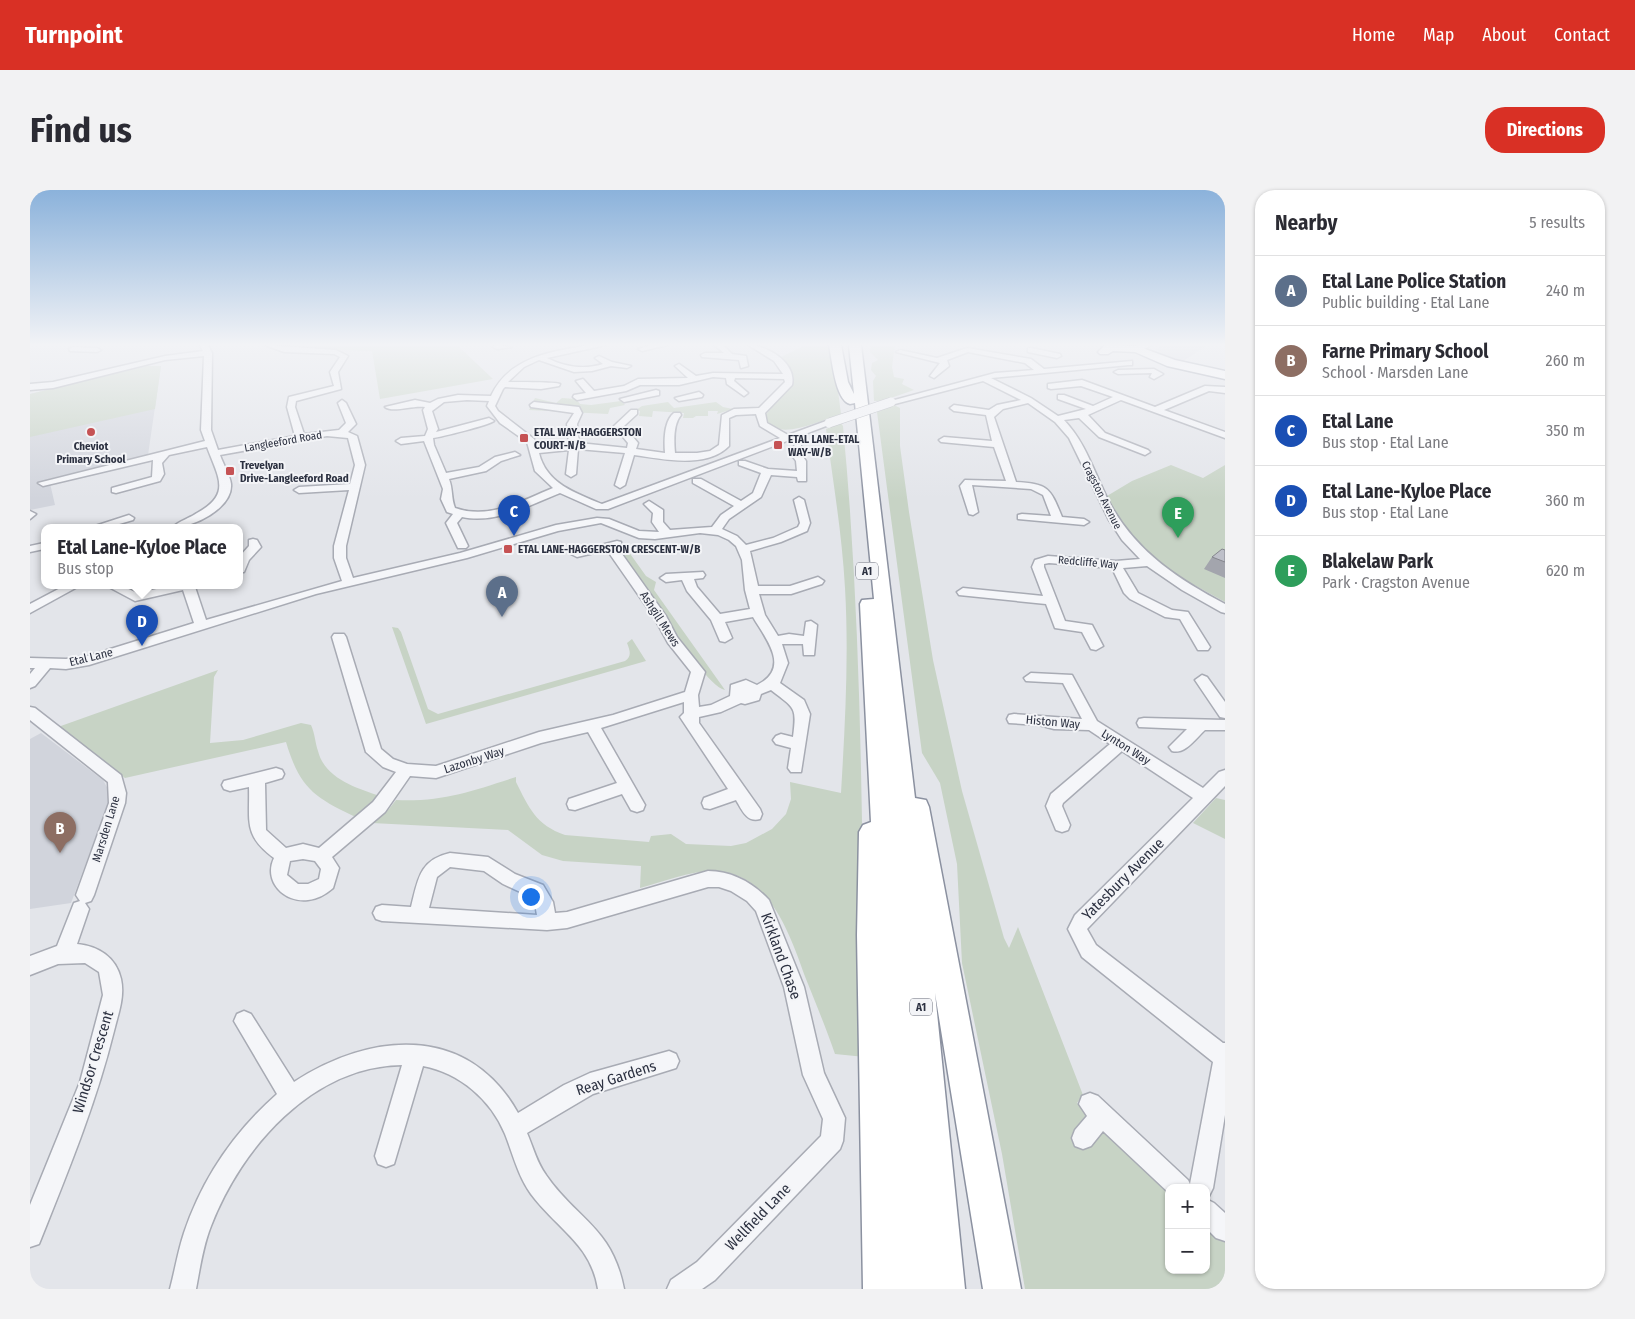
<!DOCTYPE html>
<meta charset="utf-8">
<style>
body{margin:0;font-family:"Fira Sans Condensed",sans-serif;background:#f2f2f3;color:#2b2b33}
.controls{position:absolute;right:15px;bottom:15px;display:grid;overflow:hidden;border-radius:10px;box-shadow:0 1px 4px #0004}
.controls button{width:45px;height:45px;display:grid;place-items:center;padding:0;border:0;border-bottom:1px solid #e1e1e2;background:#fff;color:#2b2b33;font:25px sans-serif}
.you{position:absolute;left:500px;top:706px;width:18px;height:18px;margin:-12px;border:4px solid #fff;border-radius:50%;background:#1a73e8;box-shadow:0 0 0 8px #1a73e833}
.badge{display:grid;place-items:center;width:32px;height:32px;border-radius:50%;background:#d93025;color:#fff;font-size:16px;font-weight:700}
.pin{position:absolute;translate:-50% -41px;filter:drop-shadow(0 1px 2px #0008)}
.pin::after{content:'';position:absolute;top:26px;width:18px;height:15px;background:inherit;clip-path:polygon(0 0,100% 0,50% 100%)}
.popup{position:absolute;left:11px;top:334px;width:202px;height:65px;box-sizing:border-box;display:grid;place-content:center;border-radius:10px;background:#fff;filter:drop-shadow(0 1px 4px #0005);font-size:16px;white-space:nowrap;color:#7c7c81}
.popup b{font-size:19px;color:#2b2b33}
.popup::after{content:'';position:absolute;left:50%;top:100%;margin-left:-10px;border:10px solid transparent;border-top-color:#fff}
.list{margin:0;padding:0;list-style:none}
h2{display:flex;justify-content:space-between;align-items:center;height:65px;margin:0;padding:0 20px;font-size:21px}
h2 small{font-size:16px;font-weight:400;color:#7c7c81}
.list li{display:grid;grid-template-columns:32px 1fr auto;gap:15px;align-items:center;box-sizing:border-box;height:70px;padding:0 20px;border-top:1px solid #e1e1e2}
.list b{display:block;font-size:19px;white-space:nowrap}
.list p{margin:0;font-size:16px;white-space:nowrap;color:#7c7c81}
.list em{font-size:16px;font-style:normal;color:#7c7c81}
.map{position:relative;flex:none;width:1195px;height:1099px;overflow:hidden;border-radius:20px}
header{display:flex;align-items:center;gap:30px;box-sizing:border-box;height:70px;padding:0 25px;background:#d93025;color:#fff}
header strong{font-size:24px}
nav{display:flex;gap:28px;margin-inline-start:auto;font-size:18px}
.intro{display:flex;align-items:center;justify-content:space-between;box-sizing:border-box;height:120px;padding:0 30px}
h1{margin:0;font-size:35px}
.button{padding:12px 22px;border-radius:20px;background:#d93025;color:#fff;font-size:18px;font-weight:700}
main{display:flex;gap:30px;padding:0 30px}
aside{flex:1;background:#fff;border-radius:20px;box-shadow:0 1px 4px #0004}
.map>svg:first-child{display:block}
.built{fill:#d1d4dc}
.green{fill:#c7d3c5}
.lines{fill:none;stroke-linecap:round;stroke-linejoin:round}
.minor-casing{stroke:#a8abb4;stroke-width:3}
.major-casing{stroke:#a3a8b5;stroke-width:2}
.highway-casing{stroke:#8b91a0;stroke-width:3}
.minor{fill:#f5f6f9;fill-rule:evenodd}
.major{fill:#fff;fill-rule:evenodd}
.highway{fill:#fff;fill-rule:evenodd}
.minor-bridge-casing{stroke:#a8abb4;stroke-width:10;stroke-linecap:butt}
.minor-bridge{stroke:#f5f6f9;stroke-width:9}
.wall{fill:#a3a5ad}
.building{fill:#bec0c9;stroke:#85868d}
.poi-dot{fill:#c55254;stroke:#f3f4f7;stroke-width:2}
.labels{text-anchor:middle;stroke-width:4;stroke-linejoin:round;paint-order:stroke}
.far-poi-label{font-size:11px;font-weight:bold;fill:#2c3141;stroke:#f3f4f7;text-anchor:start}
.far-street-label{font-size:11px;fill:#2c3141;stroke:#f3f4f7}
.shield{fill:#f3f4f7;stroke:#686c78;stroke-width:1}
.shield-label{font-size:11px;font-weight:bold;fill:#2c3141}
.street-label{font-size:12px;fill:#2c3141;stroke:#f3f4f7}
.near-street-label{font-size:15px;fill:#2c3141;stroke:#f3f4f7}
</style>
<header>
<strong>Turnpoint</strong>
<nav><a>Home</a><a>Map</a><a>About</a><a>Contact</a></nav>
</header>
<div class="intro"><h1>Find us</h1><a class="button">Directions</a></div>
<main>
<div class="map">
<svg width="1195" height="1099" viewBox="0 0 1195 1099">
<rect width="100%" height="100%" fill="#e3e5ea"/>
<path class="built" d="M1133,155H1178L1150,173L1138,169L1126,159Z
M117,176H131L118,265L19,289L25,315L0,320V204Z
M11,543L73,590L79,601L78,614L41,713L0,719V549Z"/>
<path class="green" d="M247,155H427L463,189L350,209L342,161L256,158Z
M776,155H802L811,224C791,230 743,255 735,226L764,189L762,181L749,168Z
M841,155H865L862,177L864,187L874,189L872,194L884,200L852,211H844L843,191L846,186L841,180L842,173L848,170L840,162Z
M117,176H131L125,219L0,247V204Z
M505,208L526,213L532,208L546,209L550,214L561,215L591,211L595,215L580,218L578,224L499,220Z
M638,212L644,218L686,212L693,217L703,219L687,224L688,221H678V226H666L663,228H653L654,223L623,221L622,227L609,226L610,221L606,220L612,216Z
M864,215L870,218V256L879,322L903,470L932,601L974,748L979,758L988,737L1053,905L1047,913L1140,998L1139,1080H1176V1032L1195,1050V1099H995L972,964L932,773L927,674L910,593L892,563L847,222Z
M811,233L813,236C833,446 832,657 835,867L805,864C796,838 786,814 776,789C760,745 740,682 684,681C659,681 633,692 610,698L611,676L533,671L512,665L478,640L342,633L359,619L366,610C413,612 442,601 486,587V592C499,618 506,635 535,645L619,652L621,646L641,644L656,654L701,656L716,653L742,639L756,624L761,609L760,592L811,603C815,535 819,466 815,398C812,344 803,291 796,239Z
M1141,275L1173,288L1195,275V412L1130,376L1097,342L1077,306L1102,291Z
M589,358H596L616,386L626,392L624,400L695,500C681,498 649,449 639,436C638,427 634,419 626,414Z
M362,437L368,438L371,442L398,519L408,524L595,471C602,466 600,461 597,453L602,449L616,471L396,534Z
M188,480L184,487L180,553L213,550L271,533L281,535C285,544 285,552 288,561C295,589 327,598 350,606L328,628C285,608 270,599 256,552L95,588L28,537Z
M1186,608L1195,610V649L1163,633Z"/>
<g class="lines">
<g class="minor-casing">
<path id="minor" d="M170,155H178L182,163L181,240L188,260L265,246L257,217L259,207L304,196L300,182L310,167L304,164L254,162L235,155L306,160L318,166L308,182L311,199L266,211L265,217L274,244L309,240L316,233L308,213L312,210L316,213L326,234L318,242L327,246L335,275L316,356V368L323,388L430,363L526,335L567,328L579,329L609,341L629,342L622,332L623,323L614,314L619,311L633,320V332L640,340L682,337L691,325L704,316L663,293V289H671L711,311L723,303L731,283L709,275V271H715L738,279L767,281L766,271L761,264L765,254H771V264L776,271V291H768L767,287L741,285L731,307L699,329L692,339L707,346L716,355L743,348L768,337L770,333L764,310L769,307L774,310L780,333L777,341L751,352L720,361L728,396H760L788,387L794,391L792,394L761,404H729L735,425L748,446L759,444L774,446L776,432L781,431L787,435L784,465H774L773,454H752L758,473L750,493L774,510L780,524L771,582H761L758,578L761,558L746,554L743,550L746,546L751,544L763,547C767,516 765,519 741,500L731,504L729,510L715,514L711,513L691,522L669,527V533L730,619L732,624L730,629C717,633 712,620 706,610L680,619L674,618L672,613L674,608L698,599L650,527L654,523V512L571,538L615,615L613,620L607,622L601,620L592,604L545,620L539,619L537,614L539,609L587,593L558,542L511,553L406,588L380,586L355,622L302,667L309,678L303,698C296,704 288,709 278,710C254,713 233,691 244,668C213,645 220,632 219,597L200,601L194,599L192,595L194,591L246,578L252,580L254,584L252,588L235,593L236,640L256,658L273,654L289,658L343,612L366,582L353,577L336,562L302,447L304,444H314L316,447L351,559L363,569L377,574L406,576L509,542L583,525L655,502L661,482L638,453L625,429L577,360L547,367L541,364L543,362L587,351L591,352V356L587,357L636,426L647,447L675,482L668,505L669,517L681,515L700,506L701,495L716,490L727,495C762,478 735,448 723,427L695,432L702,448L695,452L690,451L681,430L657,401L652,390L636,392L630,388L636,384L673,382L675,385L673,388L664,389L667,397L690,424L720,419L715,400L712,370L706,356L699,350L688,345L670,343L625,349L609,348L571,333L528,341L437,368L286,404L59,475L36,479L20,478L5,496L0,498V484L5,478H0V468L36,469L58,466L164,433L153,400L105,411L75,395H90L107,403L146,395H166L165,397L176,430L312,391L304,368V356L319,300L269,303L264,300L269,297L320,294L325,275L318,248L297,246L190,265C193,274 200,285 201,294C203,318 163,338 143,337C149,331 160,328 167,323C202,304 188,287 177,257L139,265L132,273L134,284L130,291L86,303L82,302V298L122,287L123,270L13,296L8,293L175,251L171,240L174,166L135,170L23,198L0,200V194L23,192L135,166L173,161ZM273,669L285,671L291,679L289,689L278,694H268L257,685L260,671Z
M466,155L481,157L467,159L463,157Z
M559,155H576L517,168C535,177 554,180 573,174L565,168L569,166L582,172L601,176L597,178L581,176L562,181L544,182L509,170L494,177L478,192C487,192 527,192 530,194L529,196L511,199L475,197L473,199L465,216L468,221L504,249L507,257L539,254L537,234L544,223L501,217L500,215L504,212L549,217L552,223L547,234L549,253L597,258L598,253L584,236L601,220H607V224L594,236L608,253L606,259L635,263C634,251 634,231 644,223H650L651,225C643,234 644,252 645,263H667L680,261L689,255L692,225L704,219L729,218L755,192L754,189L705,188L704,191L718,203L714,206L697,194L696,188L683,187L649,195H610L596,201L547,210L543,207L544,205L556,203L546,191L553,189L564,201L594,196L608,189L658,188L645,176L649,174L666,186L683,183L753,184L744,171L718,155C737,155 767,173 762,195L735,223L737,233L758,245L796,231L804,233L578,319H566L530,303C499,315 467,334 432,327L427,333L438,356L436,358H428L416,333L423,324L417,322L411,309L413,299L394,251L371,254L366,251L371,248L395,246L398,239L393,220L395,217C383,215 363,223 355,217L385,210L400,213L408,209L428,205L461,206C479,167 520,162 559,155ZM437,210L459,211L457,216L470,233L497,252L505,281L523,298C491,311 460,330 425,318C421,308 423,299 419,289L456,281L471,271L490,265L485,262L465,267L449,277L416,283L404,255L403,248C411,247 459,235 464,231L459,228L406,242L408,239L402,221L414,212ZM726,224L730,236L750,248L572,314C545,303 516,293 509,263L539,260L536,284L541,287L546,284L548,259L595,263L585,295L590,298L595,295L604,265C632,269 677,279 699,256V228L706,225Z
M621,155H637L612,161L608,159Z
M684,155H693L702,164L716,166L718,176L711,178L709,170L672,167L671,165L675,163H694Z
M43,157L67,158L71,160L67,162L40,161L39,159Z
M937,158L1001,169L1014,179L1102,171V175H1099L961,188L1001,208L1028,226L1056,219L1028,209V205H1034L1063,216L1083,207L1051,196L1021,199L1018,198V194L1052,190L1125,217L1175,196L1195,197V203L1179,201L1134,220L1195,242V248L1091,210L1058,225L1075,243L1118,260L1120,262L1115,265L1069,247L1049,228L1034,230C1056,253 1064,282 1078,310C1104,360 1146,388 1195,414V423L1191,422L1152,400L1117,376L1093,378L1108,403L1142,420L1158,422L1180,457L1178,460H1168L1150,429L1135,427L1100,409L1094,403L1082,378L1019,373L1014,374V377L1035,431L1062,435L1073,456L1066,460L1061,459L1052,442L1025,438L1016,414L929,405L927,402L933,398L1013,406L1002,377L1005,370L1018,366L1086,371L1110,369L1092,350L1079,330L1039,248L1025,232L998,213L973,219L964,227L986,292C1019,294 1020,298 1032,327L1054,329L1059,332L1054,335L988,329V325L992,324L1021,326L1013,305L1001,299L942,295L948,322L943,325L939,324L930,296L935,290L976,291L964,257L911,252L909,250L914,247L962,251L956,225L924,221L920,218L924,215L959,220L967,215L991,210L953,191L861,215L857,212L965,183L1004,180L995,173L938,162L917,170L919,176L904,188L900,186L910,173L866,162L870,160L907,168Z
M1001,158L1030,164L1031,166L1027,168L998,162V158Z
M1124,179L1133,184L1124,189L1120,187L1122,183L1088,184L1084,182L1088,180Z
M626,200L629,201V205L594,212L590,209Z
M669,202L673,205L672,207L649,211L645,208Z
M0,321L6,324L0,329Z
M99,325L104,328L103,330L79,337H62Z
M223,349L227,350L231,357L219,370L214,382H210V366L219,356V350Z
M14,353V359L0,362V356Z
M36,395H51L0,423V414Z
M1001,483L1042,485L1067,531L1173,598L1189,582L1195,580V596L1057,739L1066,755L1193,853H1195V925L1183,998L1179,1006L1176,1007V998H1139V1003L1073,941L1061,956L1053,959L1045,956L1042,948L1045,940L1057,926L1049,914L1052,906L1060,903L1068,906L1158,990L1160,994L1183,872L1052,767L1038,739L1045,725L1163,608L1092,561L1033,613L1032,616L1040,635L1038,640L1032,642L1026,640L1016,616L1021,604L1080,554L1059,540L1024,539L1009,535L979,533L977,529L979,525L984,524L1052,529L1033,493L996,491L994,488Z
M1172,485L1177,487L1195,512V528L1190,527L1165,490Z
M0,517L5,518L91,585L96,603L95,613L64,705L61,711L55,713L59,719L47,754C68,756 86,767 91,789C95,807 88,824 84,841C66,914 37,984 9,1054L0,1057V1015L50,892L73,805L69,782L55,773L28,774L0,785V766L27,756L44,713L50,711L46,705L79,613L78,592L0,530Z
M1114,528L1195,530V540H1175C1166,548 1155,565 1142,561L1139,557L1157,539L1109,537L1107,533L1109,529Z
M420,663L458,667L485,684L513,695L523,712L525,723L537,722L678,681C702,681 723,693 739,710L774,797L794,883L815,928L813,951L810,959L685,1090L672,1099H637L641,1090L667,1072L791,946L793,929L773,885L754,797L726,721L717,711L701,701L689,697H678L537,738L517,740L352,731L346,729L343,723L346,717L352,715L381,717C388,690 389,670 420,663ZM420,677L454,681L473,694L501,707L505,714L507,725L399,718L407,687Z
M214,821L221,824L264,892C340,842 438,833 488,923L534,895L560,883L639,861L646,864L649,871L646,878L563,904L497,943C503,957 507,973 516,985C548,1031 582,1037 594,1099H568C561,1054 527,1039 501,1004C488,986 483,964 475,944C461,910 430,883 393,876L364,974L356,977L348,974L345,966L372,875C282,876 211,958 181,1036C173,1056 170,1078 166,1099H140C145,1080 148,1061 154,1043C172,989 204,942 247,904L204,831L207,824Z
M1176,1009L1184,1013L1195,1023V1051L1186,1048L1176,1038Z"/>
</g>
<g class="major-casing">
<path id="major" d="M1109,155H1122L1110,161H1104V157Z"/>
</g>
<g class="highway-casing">
<path id="highway" d="M799,155H811L818,192L824,204L819,155H831L885,608L896,610L899,617L991,1099H953L905,803L935,1099H833L827,745L829,642L833,635L841,632L830,414L832,410L844,409L825,213L820,214C805,210 802,169 799,155Z
M1075,155L1107,156L1145,170L1195,181V189L1137,176L1105,162L1083,161L1078,164H1070L1068,162Z"/>
</g>
<use href="#minor" class="minor"/>
<use href="#major" class="major"/>
<use href="#highway" class="highway"/>
<g class="minor-bridge-casing">
<path id="minor-bridge" d="M799,233L861,212"/>
</g>
<use href="#minor-bridge" class="minor-bridge"/>
</g>
<path class="wall" d="M1195,360V388L1174,379L1182,367Z"/>
<path class="building" d="M1192,359L1195,360V372L1182,367Z"/>
<linearGradient id="sky" x2="0" y2="1"><stop stop-color="#8bb2db"/><stop offset="0.5" stop-color="#f2f3f6"/><stop offset="1" stop-color="#f2f3f6" stop-opacity="0"/></linearGradient>
<rect width="1195" height="309" fill="url(#sky)"/>
<g class="poi-dot">
<circle cx="61" cy="242" r="5"/>
<rect x="489" y="243" width="10" height="10" rx="2.5"/>
<rect x="743" y="250" width="10" height="10" rx="2.5"/>
<rect x="195" y="276" width="10" height="10" rx="2.5"/>
<rect x="473" y="354" width="10" height="10" rx="2.5"/>
</g>
<g class="labels">
<g class="far-poi-label">
<text x="504" y="246">ETAL WAY-HAGGERSTON<tspan x="504" dy="13">COURT-N/B</tspan></text>
<text x="758" y="253">ETAL LANE-ETAL<tspan x="758" dy="13">WAY-W/B</tspan></text>
<text x="61" y="260" text-anchor="middle">Cheviot<tspan x="61" dy="13">Primary School</tspan></text>
<text x="210" y="279">Trevelyan<tspan x="210" dy="13">Drive-Langleeford Road</tspan></text>
<text x="488" y="363">ETAL LANE-HAGGERSTON CRESCENT-W/B</text>
</g>
<g class="far-street-label">
<text transform="translate(253 251) rotate(-10)" y="4">Langleeford Road</text>
<text transform="translate(1072 305) rotate(63)" y="4">Cragston Avenue</text>
<text transform="translate(1058 372) rotate(5)" y="4">Redcliffe Way</text>
</g>
<g class="shield">
<rect x="826" y="372.5" width="22" height="17" rx="4"/>
<rect x="880" y="808.5" width="22" height="17" rx="4"/>
</g>
<g class="shield-label">
<text x="837" y="385">A1</text>
<text x="891" y="821">A1</text>
</g>
<g class="street-label">
<text transform="translate(630 429) rotate(57)" y="4">Ashgill Mews</text>
<text transform="translate(61 467) rotate(-14)" y="4">Etal Lane</text>
<text transform="translate(1023 532) rotate(5)" y="4">Histon Way</text>
<text transform="translate(1096 557) rotate(32)" y="4">Lynton Way</text>
<text transform="translate(444 570) rotate(-18)" y="4">Lazonby Way</text>
<text transform="translate(76 639) rotate(-73)" y="4">Marsden Lane</text>
</g>
<g class="near-street-label">
<text transform="translate(1093 689) rotate(-45)" y="5">Yatesbury Avenue</text>
<text transform="translate(751 766) rotate(70)" y="5">Kirkland Chase</text>
<text transform="translate(63 872) rotate(-73)" y="5">Windsor Crescent</text>
<text transform="translate(586 888) rotate(-18)" y="5">Reay Gardens</text>
<text transform="translate(728 1027) rotate(-46)" y="5">Wellfield Lane</text>
</g>
</g>
</svg>
<div class="controls">
<button>+</button>
<button>−</button>
</div>
<div class="you"></div>
<div class="pin badge" style="left:472px;top:427px;background:#5c6f8a">A</div>
<div class="pin badge" style="left:30px;top:663px;background:#8d6e63">B</div>
<div class="pin badge" style="left:484px;top:346px;background:#1a4fb4">C</div>
<div class="pin badge" style="left:112px;top:456px;background:#1a4fb4">D</div>
<div class="popup"><b>Etal Lane-Kyloe Place</b>Bus stop</div>
<div class="pin badge" style="left:1148px;top:348px;background:#2e9e5b">E</div>
</div>
<aside>
<h2>Nearby<small>5 results</small></h2>
<ul class="list">
<li><span class="badge" style="background:#5c6f8a">A</span><div><b>Etal Lane Police Station</b><p>Public building · Etal Lane</p></div><em>240 m</em></li>
<li><span class="badge" style="background:#8d6e63">B</span><div><b>Farne Primary School</b><p>School · Marsden Lane</p></div><em>260 m</em></li>
<li><span class="badge" style="background:#1a4fb4">C</span><div><b>Etal Lane</b><p>Bus stop · Etal Lane</p></div><em>350 m</em></li>
<li><span class="badge" style="background:#1a4fb4">D</span><div><b>Etal Lane-Kyloe Place</b><p>Bus stop · Etal Lane</p></div><em>360 m</em></li>
<li><span class="badge" style="background:#2e9e5b">E</span><div><b>Blakelaw Park</b><p>Park · Cragston Avenue</p></div><em>620 m</em></li>
</ul>
</aside>
</main>
